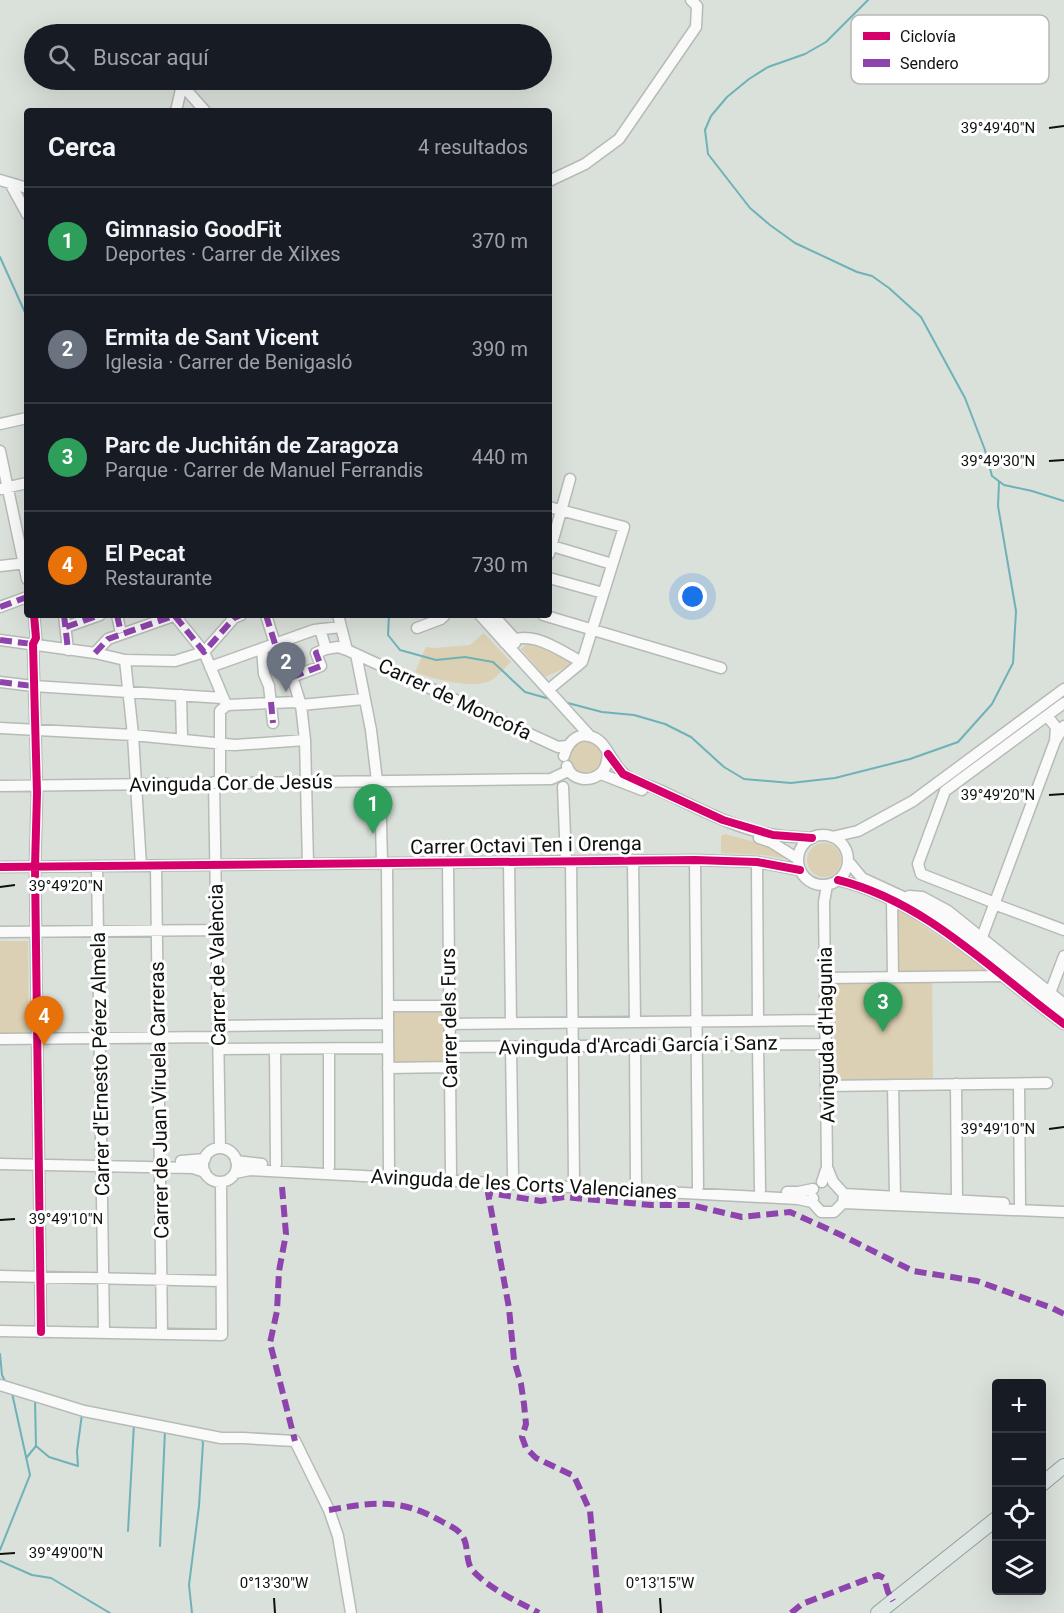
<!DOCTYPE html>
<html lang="es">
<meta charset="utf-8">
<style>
body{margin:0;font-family:Roboto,sans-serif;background:#242831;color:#f1f3f6}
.controls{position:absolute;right:18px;bottom:18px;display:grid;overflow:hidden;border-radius:6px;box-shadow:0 6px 24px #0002}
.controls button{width:54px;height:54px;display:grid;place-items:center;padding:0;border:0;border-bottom:2px solid #363941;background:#171b24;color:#f1f3f6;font:30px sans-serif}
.you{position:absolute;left:693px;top:597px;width:21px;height:21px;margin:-15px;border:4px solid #fff;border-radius:50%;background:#1a73e8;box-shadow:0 0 0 9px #1a73e833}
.badge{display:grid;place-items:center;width:39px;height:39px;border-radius:50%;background:#0f766e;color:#fff;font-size:20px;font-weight:700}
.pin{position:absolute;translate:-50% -50px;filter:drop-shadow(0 2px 3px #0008)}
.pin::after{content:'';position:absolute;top:32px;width:21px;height:18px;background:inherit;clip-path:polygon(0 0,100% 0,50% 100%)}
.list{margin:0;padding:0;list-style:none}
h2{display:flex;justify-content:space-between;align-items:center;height:78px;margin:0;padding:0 24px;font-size:26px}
h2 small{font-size:20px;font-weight:400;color:#9ea1a6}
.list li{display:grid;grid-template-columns:39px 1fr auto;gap:18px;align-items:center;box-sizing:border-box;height:108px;padding:0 24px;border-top:2px solid #363941}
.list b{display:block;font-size:22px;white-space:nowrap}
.list p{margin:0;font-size:20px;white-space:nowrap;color:#9ea1a6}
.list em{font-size:20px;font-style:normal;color:#9ea1a6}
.icon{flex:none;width:33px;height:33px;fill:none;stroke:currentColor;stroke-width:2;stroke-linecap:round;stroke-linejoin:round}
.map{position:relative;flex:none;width:1064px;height:1613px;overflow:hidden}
.search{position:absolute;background:#171b24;box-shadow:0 6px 24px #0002;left:24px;top:24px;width:528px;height:66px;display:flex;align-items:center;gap:15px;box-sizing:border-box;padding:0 21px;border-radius:33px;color:#9ea1a6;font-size:22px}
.panel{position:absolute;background:#171b24;box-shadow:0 6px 24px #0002;left:24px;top:108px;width:528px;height:510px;border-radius:6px}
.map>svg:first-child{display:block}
.green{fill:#dbd0b3}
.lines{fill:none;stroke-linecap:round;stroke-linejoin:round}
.stream{stroke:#6eb2b8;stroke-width:2}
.minor-casing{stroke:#b6bbb6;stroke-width:13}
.major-casing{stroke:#8ea19a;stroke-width:16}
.minor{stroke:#f9faf9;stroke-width:10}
.major{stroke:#dde6e3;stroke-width:14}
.quiet{stroke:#8e44ad;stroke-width:6;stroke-dasharray:12 6;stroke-linecap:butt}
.cycleway-casing{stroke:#fff;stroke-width:11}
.cycleway{stroke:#d6006c;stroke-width:8}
.ticks{fill:none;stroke:#0e120e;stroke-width:2}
.labels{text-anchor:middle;stroke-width:6;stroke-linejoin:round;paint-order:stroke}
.street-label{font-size:20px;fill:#0e120e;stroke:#fff}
.key{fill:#fff;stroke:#b7b8b7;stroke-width:1.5}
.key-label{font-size:16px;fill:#0e120e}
.ticks-label{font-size:15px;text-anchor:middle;fill:#0e120e;stroke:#fff;stroke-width:6;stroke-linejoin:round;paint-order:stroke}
</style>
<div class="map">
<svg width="1064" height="1613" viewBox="0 0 1064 1613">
<rect width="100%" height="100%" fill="#dae0da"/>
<path class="green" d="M484,633L511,662C504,668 497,677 490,681C474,689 431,679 415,672L426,647L435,648L470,645Z
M529,642L572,661L571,665L545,677L521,649Z
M569 758a17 17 0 1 1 34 0a17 17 0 1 1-34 0Z
M725,834C744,840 773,843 787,859L764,855L721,853V836Z
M807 860a17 17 0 1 1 34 0a17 17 0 1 1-34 0Z
M896,907L991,972H932L933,1080L835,1082L834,983L899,981Z
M0,941H28L29,1036H0Z
M391,1009H445V1063L392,1064Z"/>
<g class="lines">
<path class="stream" d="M868,0L826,42L805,54L768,67L749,79L727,97L711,116L705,130L708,154L750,208L770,225L795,243L857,272L872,276L889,288L921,317L965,398L985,450L992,476L1004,485L1032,491L1064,501
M0,257L27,317
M389,615L388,635L400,650L436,660L465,657L493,662L525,692L550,699
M564,702L602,712L634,715L665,724L691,737L724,767L744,779L791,783L835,778L910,759L958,742L992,704L1013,663L1016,611L998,506L999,482
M0,1354L2,1375L6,1383
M36,1446L49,1457L78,1466L77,1451L82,1414
M27,1457L36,1446L35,1400
M128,1531L134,1424
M160,1546L165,1430
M0,1550L30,1475L12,1393
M0,1561L32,1575L51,1578L110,1613
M192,1613L189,1585L199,1506L203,1443L201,1438"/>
<g class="minor-casing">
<path id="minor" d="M182,85L205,111
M176,111L182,85
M0,180L27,188
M549,181L585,164L619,139L696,27L697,6L691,0
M10,183L27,214
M0,424L27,418
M0,451L27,579
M0,489L27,483
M549,545L612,564
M549,554L570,479
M0,566L27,563
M549,578L603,593
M0,607L27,597
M34,615L36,638L33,644L37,793L35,867L41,1332
M64,615L68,650
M117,615L121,633
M266,615L275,644
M338,615L347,650L558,747L567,746
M480,615L590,736
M493,615L514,638L515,643
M543,615L721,668
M175,616L204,652L225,702
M66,627L100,615
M417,628L441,619L445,615
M320,629L326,649L338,647L347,650
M0,640L95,653L125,660L175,661L204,652L234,618L241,615
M281,642L301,705L305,740L308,864
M505,643C532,628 558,650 582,662
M262,649L264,674L269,686L273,723
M95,653L108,639L176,615
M356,654L371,730L377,781
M125,660L133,735L141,866
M210,667L314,630L341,627
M292,677L321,666L316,653L326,649
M0,682L33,686L223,698
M548,690L582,662L624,527L549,507
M181,695L182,738
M227,705L296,702L301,705L364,699
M1047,716L1056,727L1055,741L1064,726
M0,728L133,735L235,745L305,740
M564,756C567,745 575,733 589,736C606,739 610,761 622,772C630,781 648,785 659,790C694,806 737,830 775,835C787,837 800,837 812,838
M567,766C571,780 590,783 601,773C607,768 607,761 608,754
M601,774L642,790
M380,781L382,863
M214,782L220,1148
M220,782V711L227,705
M0,786L551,779L568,771
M563,787L566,861
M798 860a25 25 0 1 1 50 0a25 25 0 1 1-50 0Z
M832,837L858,831L913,801L1064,689
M759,838L771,842L798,859
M695,860L698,1187
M571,861L574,1180
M633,861L635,1022
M848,861L862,878L927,908L955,928L1064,1015
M509,862L511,1023
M757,862L758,1021
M387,863L389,1171
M448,863L451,1174
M97,866L104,1333
M156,866L162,1334
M0,867L695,860L757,862L800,870
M838,880C927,902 993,972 1064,1024
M909,896L922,897L948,911L1064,1004
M892,900L893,977
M995,903L921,874L918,864L945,791L1064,703
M994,904L1064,930
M0,932L217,930
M982,937L1055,741
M825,978L1001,976
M1050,993L1064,956
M388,1006H449
M449,1024L825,1020
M218,1026L388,1024
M0,1039L218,1037
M758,1044L760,1190
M635,1045L636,1184
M450,1047L826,1044
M511,1047L513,1177
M219,1049L388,1048
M275,1049L276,1164
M329,1049V1167
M388,1068L450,1067
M956,1084L957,1200
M1019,1084L1020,1204
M893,1085L895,1197
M826,1086L1047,1083
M203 1165a17 17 0 1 1 34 0a17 17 0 1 1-34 0Z
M181,1161L205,1159
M236,1161L262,1164
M0,1164L193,1168L205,1172
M235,1173L250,1170L798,1199L812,1202
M822,1182L827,1167L824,902L827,885
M787,1192H798L813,1189
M844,1194L1004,1203
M813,1198L812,1202L821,1212H834L843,1203L844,1194L833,1182L827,1167
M843,1203L1064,1212
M0,1276L221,1281
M0,1331L222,1335L221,1182
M0,1385L84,1411L221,1438H243L295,1441L329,1510L338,1536L351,1613"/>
</g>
<g class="major-casing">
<path id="major" d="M1042,1484L1064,1466
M878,1613L996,1519"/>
</g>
<use href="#minor" class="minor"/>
<use href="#major" class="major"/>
<path class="quiet" d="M0,607L27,597
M64,615L68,650
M117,615L121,633
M266,615L275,644
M175,616L204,652L234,618L241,615
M66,627L100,615
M0,640L33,644
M95,653L108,639L176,615
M292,677L321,666L316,653L320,652
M0,682L33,686
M271,702L273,723
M282,1187L286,1234L279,1271L277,1311L270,1343L295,1441
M329,1510C373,1502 400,1498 441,1521C448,1525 459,1529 463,1537C469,1547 465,1562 473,1571C491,1590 517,1601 539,1613
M600,1613L590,1511L574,1476L536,1458L526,1448L522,1437L526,1424L524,1404L521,1384L514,1360L509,1308L488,1193L541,1201L564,1197L651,1205H691L742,1217L790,1212L839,1234L913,1271L977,1281L1052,1308L1064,1314
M791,1613L802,1604L878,1575L884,1578L888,1592L893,1601"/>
<g class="cycleway-casing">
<path id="cycleway" d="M34,615L36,638L33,644L37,793L35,867L41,1332
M608,754L623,774L723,820L773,835L812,838
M0,867L695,860L757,862L800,870
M838,880C927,902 993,972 1064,1024"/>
</g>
<use href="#cycleway" class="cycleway"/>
</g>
<path class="ticks" d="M1049,128L1064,126M1049,461L1064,460M1049,795L1064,794M0,887L15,885M1049,1129L1064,1127M0,1220L15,1219M0,1554L15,1553M274,1598L275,1613M660,1598L661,1613"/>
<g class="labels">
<g class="street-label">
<text transform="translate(455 699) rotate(25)" y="7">Carrer de Moncofa</text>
<text transform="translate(231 783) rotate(-1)" y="7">Avinguda Cor de Jesús</text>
<text transform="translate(526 845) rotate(-1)" y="7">Carrer Octavi Ten i Orenga</text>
<text transform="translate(217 965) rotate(-91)" y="7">Carrer de València</text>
<text transform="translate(449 1018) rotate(-91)" y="7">Carrer dels Furs</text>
<text transform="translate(826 1035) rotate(-91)" y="7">Avinguda d'Hagunia</text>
<text transform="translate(638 1045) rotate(-1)" y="7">Avinguda d'Arcadi García i Sanz</text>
<text transform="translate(100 1064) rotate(-91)" y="7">Carrer d'Ernesto Pérez Almela</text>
<text transform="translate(159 1100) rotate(-91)" y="7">Carrer de Juan Viruela Carreras</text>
<text transform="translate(524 1184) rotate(3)" y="7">Avinguda de les Corts Valencianes</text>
</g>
</g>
<rect x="851" y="15" width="198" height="69" rx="9" class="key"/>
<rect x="863" y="32" width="27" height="8" fill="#d6006c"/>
<rect x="863" y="59" width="27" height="8" fill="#8e44ad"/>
<g class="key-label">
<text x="900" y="42">Ciclovía</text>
<text x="900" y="69">Sendero</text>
</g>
<g class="ticks-label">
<text x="998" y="133">39°49'40"N</text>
<text x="998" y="466">39°49'30"N</text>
<text x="998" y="800">39°49'20"N</text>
<text x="66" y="891">39°49'20"N</text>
<text x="998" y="1134">39°49'10"N</text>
<text x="66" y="1224">39°49'10"N</text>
<text x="66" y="1558">39°49'00"N</text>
<text x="274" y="1588">0°13'30"W</text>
<text x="660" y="1588">0°13'15"W</text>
</g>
</svg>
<div class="controls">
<button>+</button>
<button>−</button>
<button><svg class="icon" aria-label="locate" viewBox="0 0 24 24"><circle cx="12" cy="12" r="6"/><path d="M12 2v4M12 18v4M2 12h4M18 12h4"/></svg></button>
<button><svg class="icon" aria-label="layers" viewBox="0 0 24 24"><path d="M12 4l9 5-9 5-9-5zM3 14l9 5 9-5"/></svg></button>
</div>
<div class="you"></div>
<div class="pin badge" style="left:373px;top:834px;background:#2e9e5b">1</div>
<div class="pin badge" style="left:286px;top:692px;background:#6b7280">2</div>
<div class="pin badge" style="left:883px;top:1032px;background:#2e9e5b">3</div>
<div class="pin badge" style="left:44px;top:1046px;background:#e8710a">4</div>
<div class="search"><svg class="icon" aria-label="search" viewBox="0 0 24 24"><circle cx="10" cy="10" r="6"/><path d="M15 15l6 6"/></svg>Buscar aquí</div>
<section class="panel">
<h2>Cerca<small>4 resultados</small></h2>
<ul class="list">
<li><span class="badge" style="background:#2e9e5b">1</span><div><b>Gimnasio GoodFit</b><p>Deportes · Carrer de Xilxes</p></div><em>370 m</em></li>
<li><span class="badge" style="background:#6b7280">2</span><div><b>Ermita de Sant Vicent</b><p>Iglesia · Carrer de Benigasló</p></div><em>390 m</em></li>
<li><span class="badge" style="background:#2e9e5b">3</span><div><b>Parc de Juchitán de Zaragoza</b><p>Parque · Carrer de Manuel Ferrandis</p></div><em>440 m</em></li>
<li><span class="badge" style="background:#e8710a">4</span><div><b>El Pecat</b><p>Restaurante</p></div><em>730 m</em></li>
</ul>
</section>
</div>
